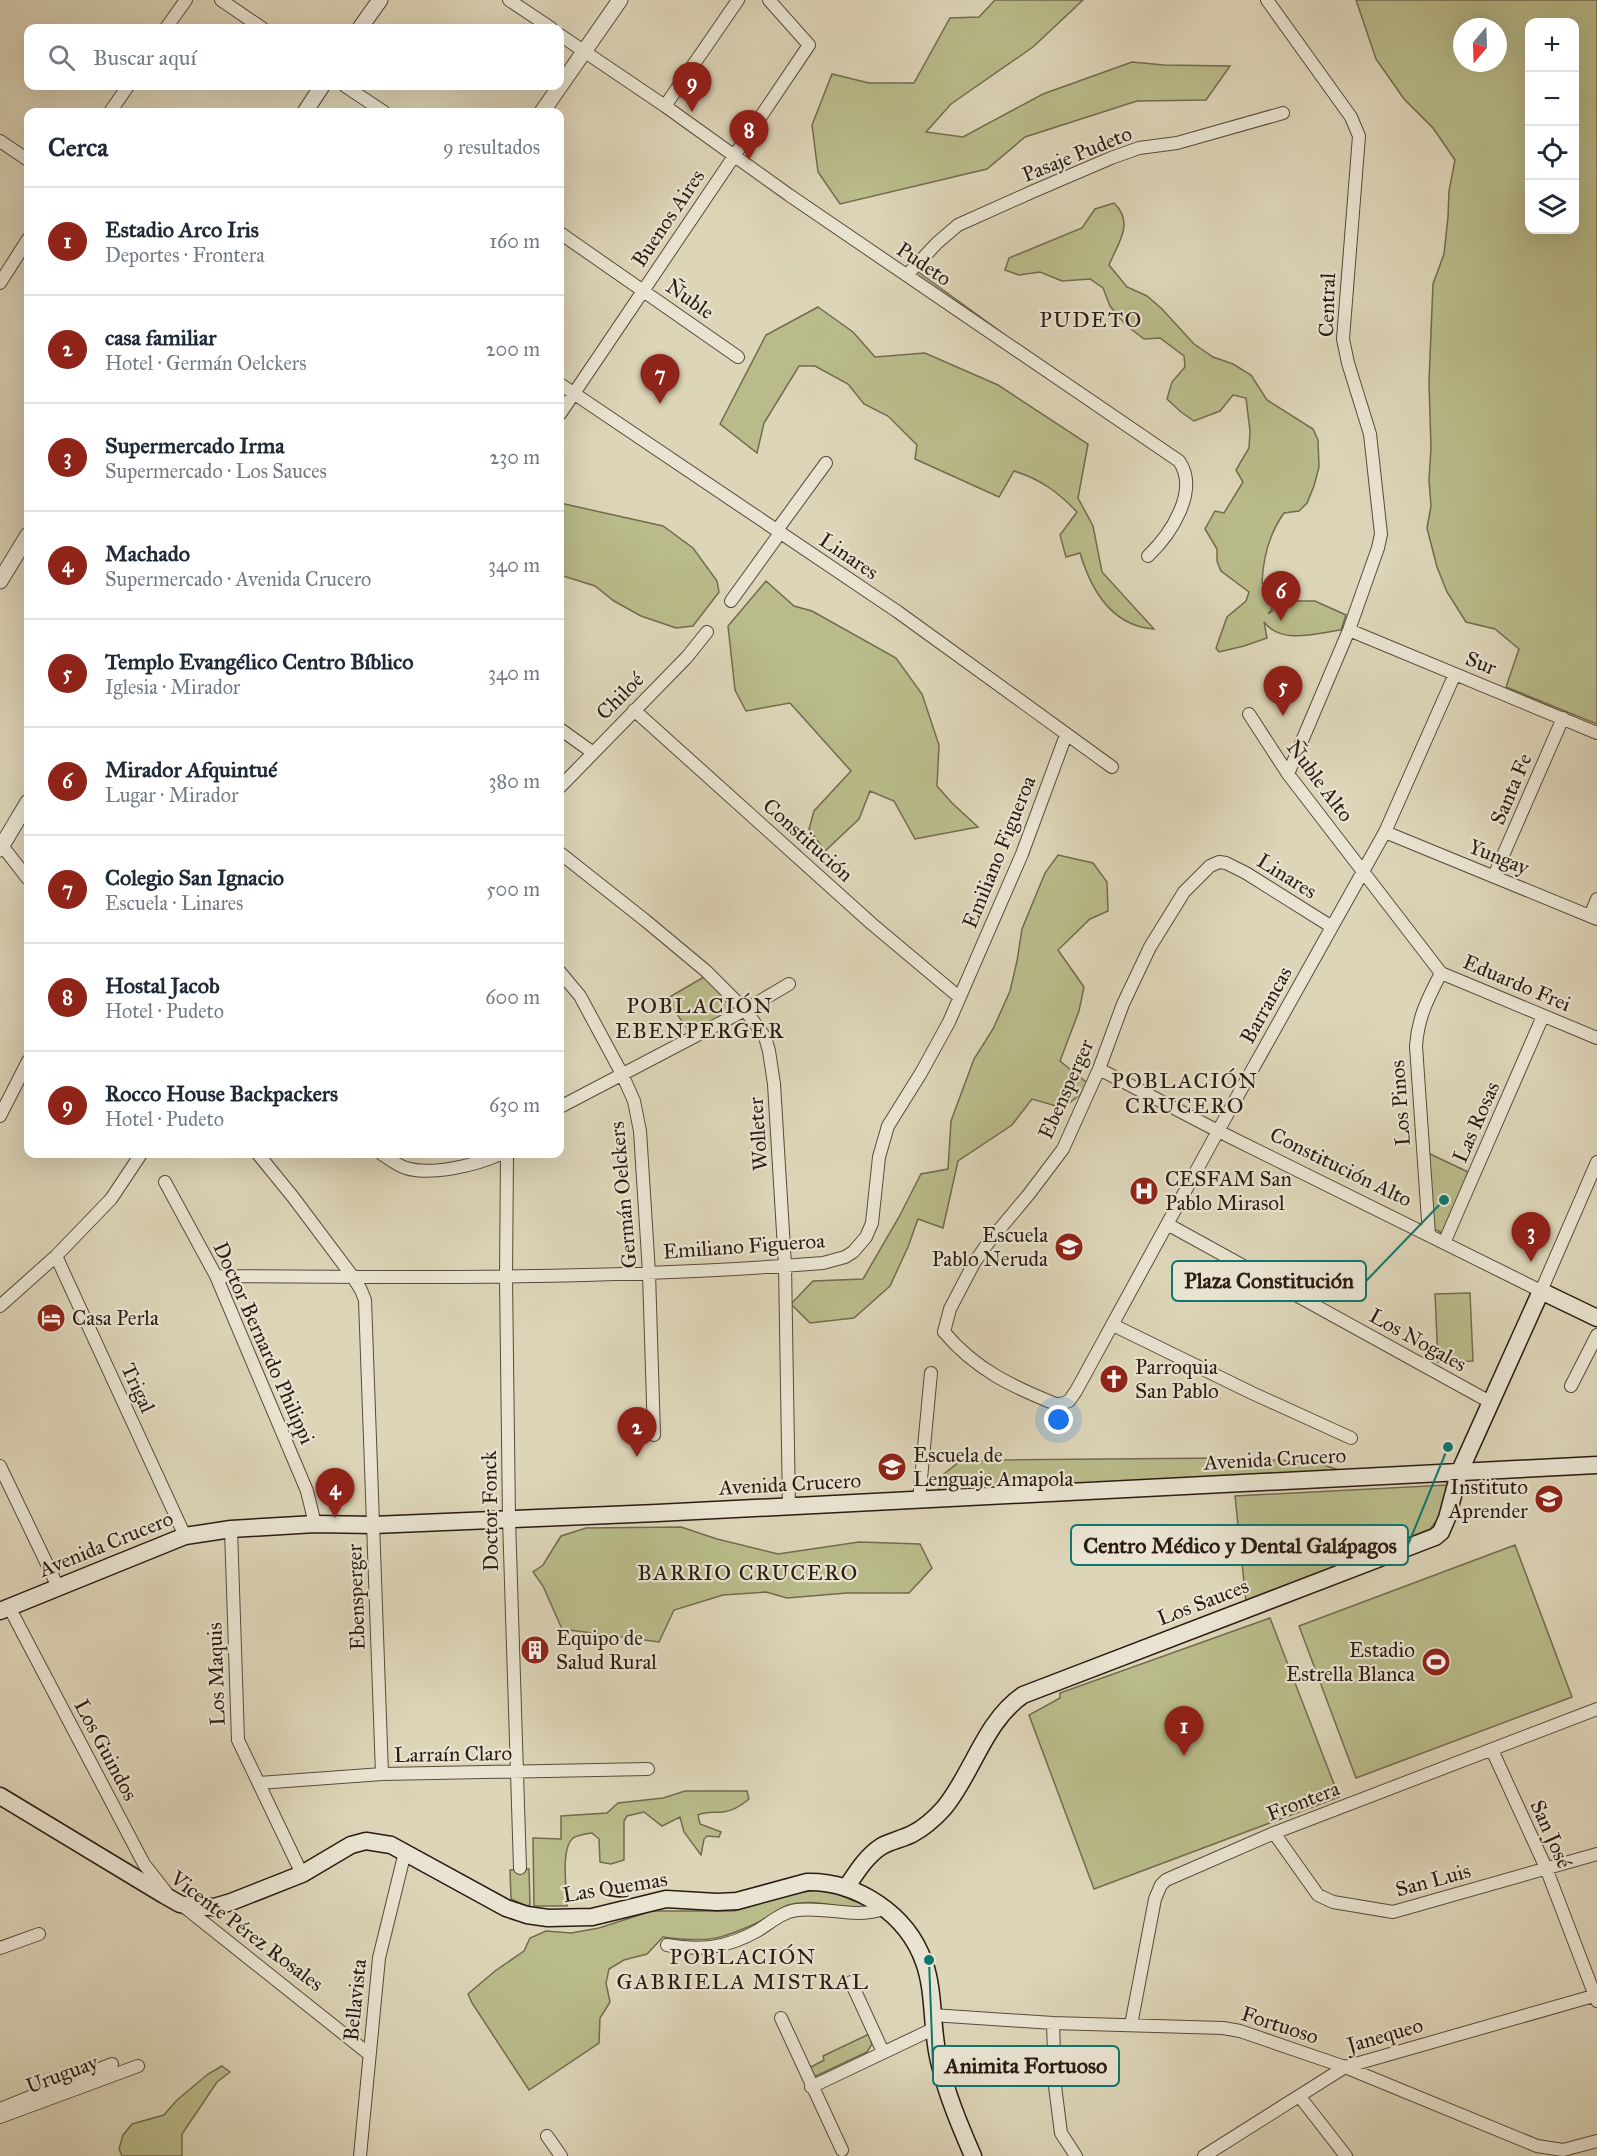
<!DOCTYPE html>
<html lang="es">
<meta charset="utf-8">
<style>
body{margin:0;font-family:"IM FELL Great Primer",serif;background:#f2f2f3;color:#1f2937}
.controls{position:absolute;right:18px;top:18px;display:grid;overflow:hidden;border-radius:12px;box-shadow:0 6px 24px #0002}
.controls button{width:54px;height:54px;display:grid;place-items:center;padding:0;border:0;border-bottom:2px solid #e0e1e3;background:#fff;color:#1f2937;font:30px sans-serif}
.compass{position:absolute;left:1453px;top:18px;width:54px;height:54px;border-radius:50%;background:#fff;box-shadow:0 6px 24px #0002;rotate:199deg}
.you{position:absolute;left:1059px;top:1420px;width:21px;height:21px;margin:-15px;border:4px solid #fff;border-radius:50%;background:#1a73e8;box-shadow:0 0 0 9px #1a73e833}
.badge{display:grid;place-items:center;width:39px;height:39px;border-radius:50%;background:#8f2418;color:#fff;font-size:20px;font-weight:700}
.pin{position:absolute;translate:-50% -50px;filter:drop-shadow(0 2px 3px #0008)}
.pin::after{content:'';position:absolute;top:32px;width:21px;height:18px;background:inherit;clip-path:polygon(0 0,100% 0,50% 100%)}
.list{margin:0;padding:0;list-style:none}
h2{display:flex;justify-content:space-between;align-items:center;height:78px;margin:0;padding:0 24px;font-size:26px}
h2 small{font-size:20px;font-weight:400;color:#747a83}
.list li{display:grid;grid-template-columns:39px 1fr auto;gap:18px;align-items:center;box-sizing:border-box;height:108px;padding:0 24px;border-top:2px solid #e0e1e3}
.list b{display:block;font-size:22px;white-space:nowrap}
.list p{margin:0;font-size:20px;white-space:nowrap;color:#747a83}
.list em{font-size:20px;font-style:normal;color:#747a83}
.icon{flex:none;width:33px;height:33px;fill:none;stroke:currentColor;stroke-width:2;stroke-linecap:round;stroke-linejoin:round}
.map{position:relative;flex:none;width:1597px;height:2156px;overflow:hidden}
.search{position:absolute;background:#fff;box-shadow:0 6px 24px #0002;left:24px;top:24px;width:540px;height:66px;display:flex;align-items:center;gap:15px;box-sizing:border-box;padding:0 21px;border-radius:12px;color:#747a83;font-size:22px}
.panel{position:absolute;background:#fff;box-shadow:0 6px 24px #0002;left:24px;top:108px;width:540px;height:1050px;border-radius:12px}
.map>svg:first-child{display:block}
.green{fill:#b9bb8a;stroke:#726b4e;stroke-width:1.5;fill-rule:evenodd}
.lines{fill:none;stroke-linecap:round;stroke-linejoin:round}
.minor-casing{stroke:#584a3c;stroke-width:14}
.tertiary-casing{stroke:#584a3c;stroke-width:17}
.secondary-casing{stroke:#2b1b13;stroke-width:19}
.minor{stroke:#e9e4d1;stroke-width:12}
.tertiary{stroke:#e9e4d1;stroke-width:15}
.secondary{stroke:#e9e4d1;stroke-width:16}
.labels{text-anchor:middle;stroke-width:4.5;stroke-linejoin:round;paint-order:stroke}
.street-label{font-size:21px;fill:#2b1b13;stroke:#e9e4d1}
.poi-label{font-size:21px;fill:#2b1b13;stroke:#e9e4d1;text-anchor:start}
.neighbourhood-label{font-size:22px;letter-spacing:1.5px;fill:#2b1b13;stroke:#e9e4d1}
.leader{fill:none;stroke:#0f766e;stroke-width:2}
.callout-dot{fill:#0f766e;stroke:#e9e4d1;stroke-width:2}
.callout{fill:#e9e4d1;stroke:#0f766e;stroke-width:2}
.callout-label{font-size:22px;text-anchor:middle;font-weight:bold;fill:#2b1b13}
</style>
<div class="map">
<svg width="1597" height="2156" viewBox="0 0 1597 2156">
<rect width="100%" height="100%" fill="#ddd5b8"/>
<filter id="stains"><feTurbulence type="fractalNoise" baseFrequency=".00333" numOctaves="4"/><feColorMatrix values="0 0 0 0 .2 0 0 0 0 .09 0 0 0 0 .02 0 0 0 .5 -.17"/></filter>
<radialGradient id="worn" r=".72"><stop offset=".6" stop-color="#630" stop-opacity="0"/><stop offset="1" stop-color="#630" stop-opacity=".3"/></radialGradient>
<path class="green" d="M995,0H1083L1033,47L951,104L926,132L963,137L1043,94L1132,62L1164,65L1230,66L1206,100L1137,101L1025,137L987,169L840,204L818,172L812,125L832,74L869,83H914L950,18L979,17Z
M1356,0H1597V724L1506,687L1519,649L1495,629L1466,622L1447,592L1437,567L1427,528L1431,506L1429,480L1431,448L1429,382L1433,284L1444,254L1448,217L1449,191L1455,160L1433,128L1404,99L1376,59ZM1530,22H1574V230H1530ZM1462,27H1498V63H1462Z
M1114,203C1135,223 1118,243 1109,265L1127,287L1147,296L1162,309L1194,344L1213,357L1233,364L1251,375L1267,400L1313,429L1318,440L1319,467L1314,486L1307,503L1299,511L1284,513C1269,534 1263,557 1262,583L1276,598L1274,606L1268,614L1287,601H1315L1346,615L1341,630C1317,633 1281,645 1264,622L1267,638L1244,646L1219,652L1216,648L1227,617L1246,601L1249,592L1221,571L1217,561V549L1205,529L1215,511L1224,513L1243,482L1236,470L1249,448L1250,431L1246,398L1233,395L1220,411L1194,421L1181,412L1167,399L1172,382L1185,367L1184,356L1160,338L1144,339L1126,325L1110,306L1103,288L1090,279L1062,281L1040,272L1019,275L1005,270L1009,258L1082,228L1095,209Z
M917,271L1001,332L1009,341L914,277Z
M818,307L853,332L875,357L925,353L998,385L1088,444L1078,498L1093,526L1102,572L1154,629C1112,626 1091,590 1080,553L1066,557L1060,535L1077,512C1058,492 1040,479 1014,471L999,497L915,459L917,445L888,416L864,404L848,384L815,366H799L764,423L757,453L720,424L766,335Z
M560,503L663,526L693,548L717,581L719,592L693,626L676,628L641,616L614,601L595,586L560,575Z
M766,581L794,606L812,611L896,658L922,694L939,745L937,786L952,803L978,827L915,839L894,801L870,791L859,819L825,851L809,829L814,811L851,771L790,703L746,711L735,690L728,626Z
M1058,855L1093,863L1107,882L1108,911L1090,919L1058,950L1084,987L1079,1011L1060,1061L1091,1086L1063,1108L1032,1099L1012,1125L958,1161L943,1228L918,1219L908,1247L890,1286L854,1318L810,1323L791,1304L813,1281L863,1279L899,1217L921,1174L948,1169L951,1121L974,1059L993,1029L1010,991L1017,961L1022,929L1045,873Z
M704,977C713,986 727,996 729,1010L725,1015L689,1031L666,999Z
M1428,1153L1468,1172L1444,1234L1432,1228Z
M1470,1293L1473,1361L1438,1362L1435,1294Z
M1225,1458L1314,1462L1355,1475L938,1495L939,1478L959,1462L997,1460Z
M1447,1485L1441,1515L1430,1529L1246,1601L1235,1496Z
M681,1527L717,1539L778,1554L859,1542L920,1544L932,1568L909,1593H847L787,1598L766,1592L723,1595L674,1610L659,1642L562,1629L543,1586L533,1572L543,1565L561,1536L586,1528Z
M1515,1545L1572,1697L1356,1778L1299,1626Z
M1270,1618L1339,1797L1094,1889L1029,1715L1060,1698V1693Z
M685,1791H747L749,1799C742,1805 732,1811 723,1812C714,1813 706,1811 698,1815L700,1824L721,1832L719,1837L707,1836L704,1839L701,1855L684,1832L680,1817L662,1826L644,1812L627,1816L624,1821V1860L611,1864L600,1862L599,1839L592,1833C586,1834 578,1835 573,1838C560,1849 567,1890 567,1906H534L533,1838L561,1839V1816L607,1813L618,1803L663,1798Z
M529,1869L530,1905L527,1906L511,1899L510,1870Z
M817,1890L837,1894L864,1905L861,1908C837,1908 812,1898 788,1905C779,1908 770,1917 761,1921C721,1940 707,1943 663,1937L647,1954L624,1960L609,1969L606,1983L610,2002L600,2018L599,2043L529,2090L472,2003L468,1994L495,1971L524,1951L530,1938L546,1931L571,1933L599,1928L652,1911H734L796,1893Z
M869,2034L872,2044L867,2052L814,2077L809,2068L824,2060L823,2056Z
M222,2066L230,2072L217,2082L182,2134V2156H122L119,2149L123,2135L132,2124L164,2115L176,2101L208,2074Z"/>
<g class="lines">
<g class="minor-casing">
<path id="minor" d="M221,0L262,28
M509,0L551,28
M1267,0L1351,117L1359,136L1343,339L1348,363L1370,434L1381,534L1378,548L1349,630L1288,774
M166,28L186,0
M560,35L665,106L789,195L1179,461C1200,491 1170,535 1148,556
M345,86L384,112
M665,106L738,0
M110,112L128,86
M0,141L28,160
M560,233L738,357
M907,275L937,243L958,225L1034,191L1111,158L1139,148L1177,143L1283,113
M0,283L28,239
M560,384L898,612L1112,767
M560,414L809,45L769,0
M777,530L826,463
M731,601L780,533
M1349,630L1597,733
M634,710L872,924L959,997
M1249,714L1288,774L1441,973L1597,1038
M560,729L592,752
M560,787L687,657L707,632
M1385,832L1597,919
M0,843L28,879
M560,853L646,921L706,971L745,1010L765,1037L769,1051L774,1084L785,1265L789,1507
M1494,876L1563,718
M1590,916L1597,899
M1332,927L1246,873L1226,863L1219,862L1210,866L1184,892L1150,947L1123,1004L1099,1069L1063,1149L1029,1194L988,1243L974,1263L950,1309L944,1332C976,1370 1013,1387 1058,1405L1069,1401L1076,1391L1218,1131L1385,832L1455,674
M560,972L580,996L622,1074L634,1101L640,1131L649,1273L654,1435
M1099,1069L1218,1131L1541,1291L1597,1162
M560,1107L745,1010L789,984
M0,1116L28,1061
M258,1154L293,1197L353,1277L361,1290L365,1300L382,1774
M382,1154C389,1159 397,1165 406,1168C431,1176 477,1165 500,1154
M507,1154L506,1278L509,1519L520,1868
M165,1182L216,1276L307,1491L315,1524
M1169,1225L1490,1402
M1429,1235L1416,1046C1418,1017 1428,998 1441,973
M1444,1243L1543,1016
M56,1256L185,1536
M216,1276C419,1278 621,1279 823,1263L845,1257L853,1252L866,1237L872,1223L879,1157L888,1126L921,1073L949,1022L1022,854L1066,735
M0,1306L56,1256L111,1199L141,1154
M1113,1325L1252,1393L1351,1438
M1571,1386L1597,1335
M0,1466L58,1587
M919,1500L931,1373
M231,1529L238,1740L302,1874
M9,1607L144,1864L166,1892
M1492,1750L1546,1868L1597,2001
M259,1783L382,1774L648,1769
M1274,1833L1318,1895L1333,1902L1393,1912L1597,1854
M182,1905L369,2054
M667,1945C699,1951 727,1948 757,1931C770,1923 782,1912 797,1910C827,1906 857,1920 885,1908
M0,1948L39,1934
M851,1982L883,2052
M932,2015L1053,2023L1223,2028L1240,2031L1345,2067L1537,2146L1563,2150L1597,2141
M781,2018L842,2150
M1053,2023L1055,2086L1061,2133L1076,2156
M1131,2025L1155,1899L1161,1885L1166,1880L1274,1833L1597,1709
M811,2087L933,2029
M1300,2097L1346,2156
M0,2109L112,2064
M0,2117L138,2066
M547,2136L561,2156
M360,2156L379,1958L405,1852
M1204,2156L1345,2067L1597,1995"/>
</g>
<g class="tertiary-casing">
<path id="tertiary" d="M360,28L380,0
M305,112L322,86
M542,112L620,0
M0,581L28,535
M0,849L28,802"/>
</g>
<g class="secondary-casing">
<path id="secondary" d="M0,1611L185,1536L231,1529L315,1524L373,1525L657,1513L1597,1465
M0,1796L164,1895L180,1904L195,1907H214L231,1902L302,1874L351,1845L366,1841L391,1845L506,1908L527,1915L548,1918L592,1917L666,1899L717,1902L737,1901L807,1882C857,1881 907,1914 924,1962C935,1992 931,2029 939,2061C946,2093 960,2126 973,2156
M846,1888C856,1873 866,1856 882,1846C891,1841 902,1839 912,1834C924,1828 935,1818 944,1808C973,1773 984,1722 1023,1695L1435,1537L1441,1532L1447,1518L1459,1473L1541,1291L1597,1318"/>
</g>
<use href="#minor" class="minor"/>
<use href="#tertiary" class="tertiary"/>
<use href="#secondary" class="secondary"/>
</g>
<defs>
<g id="hospital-disc" transform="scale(1.5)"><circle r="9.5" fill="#8f2418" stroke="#e9e4d1"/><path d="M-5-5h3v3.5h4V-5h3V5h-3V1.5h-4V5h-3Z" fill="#fff"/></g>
<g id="school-disc" transform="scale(1.5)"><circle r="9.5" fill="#8f2418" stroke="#e9e4d1"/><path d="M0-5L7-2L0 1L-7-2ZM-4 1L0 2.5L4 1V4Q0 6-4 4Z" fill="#fff"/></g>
<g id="hotel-disc" transform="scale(1.5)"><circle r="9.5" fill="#8f2418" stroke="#e9e4d1"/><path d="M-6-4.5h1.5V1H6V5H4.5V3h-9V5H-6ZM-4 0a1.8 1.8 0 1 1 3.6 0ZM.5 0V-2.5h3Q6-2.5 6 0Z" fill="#fff"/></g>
<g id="church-disc" transform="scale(1.5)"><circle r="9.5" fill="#8f2418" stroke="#e9e4d1"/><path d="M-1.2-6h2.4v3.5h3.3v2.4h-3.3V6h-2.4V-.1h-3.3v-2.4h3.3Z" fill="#fff"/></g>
<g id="building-disc" transform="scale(1.5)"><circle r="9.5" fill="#8f2418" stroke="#e9e4d1"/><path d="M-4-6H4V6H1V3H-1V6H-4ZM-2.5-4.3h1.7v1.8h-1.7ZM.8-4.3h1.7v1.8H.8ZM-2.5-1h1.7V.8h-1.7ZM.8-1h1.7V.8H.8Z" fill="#fff"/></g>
<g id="stadium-disc" transform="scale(1.5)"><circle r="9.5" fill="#8f2418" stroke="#e9e4d1"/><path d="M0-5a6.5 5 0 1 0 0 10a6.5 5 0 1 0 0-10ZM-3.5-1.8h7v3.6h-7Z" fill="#fff"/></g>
</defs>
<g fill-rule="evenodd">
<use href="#hospital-disc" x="1144" y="1191"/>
<use href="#school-disc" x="1069" y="1247"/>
<use href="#hotel-disc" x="51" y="1318"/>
<use href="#church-disc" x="1114" y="1379"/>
<use href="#school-disc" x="892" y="1467"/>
<use href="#school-disc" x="1549" y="1499"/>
<use href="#building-disc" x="535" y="1650"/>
<use href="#stadium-disc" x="1436" y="1662"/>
</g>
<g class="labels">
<g class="street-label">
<text transform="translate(1077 154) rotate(-22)" y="7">Pasaje Pudeto</text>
<text transform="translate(668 218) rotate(-56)" y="7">Buenos Aires</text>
<text transform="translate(924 264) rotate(34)" y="7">Pudeto</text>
<text transform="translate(690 299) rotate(35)" y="7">Ñuble</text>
<text transform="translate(1327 305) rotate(-88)" y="7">Central</text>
<text transform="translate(849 556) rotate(34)" y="7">Linares</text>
<text transform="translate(1481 663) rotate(22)" y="7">Sur</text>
<text transform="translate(620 696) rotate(-45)" y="7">Chiloé</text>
<text transform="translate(1320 781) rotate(53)" y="7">Ñuble Alto</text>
<text transform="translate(1511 789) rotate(-67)" y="7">Santa Fe</text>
<text transform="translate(808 840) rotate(42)" y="7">Constitución</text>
<text transform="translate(999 852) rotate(-68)" y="7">Emiliano Figueroa</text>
<text transform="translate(1499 857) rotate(22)" y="7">Yungay</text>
<text transform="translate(1287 876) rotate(32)" y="7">Linares</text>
<text transform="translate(1517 983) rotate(23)" y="7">Eduardo Frei</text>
<text transform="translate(1266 1005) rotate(-61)" y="7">Barrancas</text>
<text transform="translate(1066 1089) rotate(-66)" y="7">Ebensperger</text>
<text transform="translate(1400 1103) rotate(-94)" y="7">Los Pinos</text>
<text transform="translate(1476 1122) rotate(-66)" y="7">Las Rosas</text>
<text transform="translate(758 1134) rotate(-94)" y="7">Wolleter</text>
<text transform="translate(1341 1167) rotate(26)" y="7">Constitución Alto</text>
<text transform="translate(623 1195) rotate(-95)" y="7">Germán Oelckers</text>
<text transform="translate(744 1246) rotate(-4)" y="7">Emiliano Figueroa</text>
<text transform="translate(1418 1340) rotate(29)" y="7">Los Nogales</text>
<text transform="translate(264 1343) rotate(66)" y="7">Doctor Bernardo Philippi</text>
<text transform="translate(138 1388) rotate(65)" y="7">Trigal</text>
<text transform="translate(1275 1459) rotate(-3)" y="7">Avenida Crucero</text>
<text transform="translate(790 1484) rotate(-3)" y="7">Avenida Crucero</text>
<text transform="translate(490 1511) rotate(-91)" y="7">Doctor Fonck</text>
<text transform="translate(106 1544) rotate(-22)" y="7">Avenida Crucero</text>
<text transform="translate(356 1597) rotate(-92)" y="7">Ebensperger</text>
<text transform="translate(1203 1602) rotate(-21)" y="7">Los Sauces</text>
<text transform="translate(216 1674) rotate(-92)" y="7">Los Maquis</text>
<text transform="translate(106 1750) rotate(62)" y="7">Los Guindos</text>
<text transform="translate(453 1754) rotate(-1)" y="7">Larraín Claro</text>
<text transform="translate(1303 1801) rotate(-21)" y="7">Frontera</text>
<text transform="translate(1551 1834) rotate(66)" y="7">San José</text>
<text transform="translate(1433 1880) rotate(-15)" y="7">San Luis</text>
<text transform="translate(615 1887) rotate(-9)" y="7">Las Quemas</text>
<text transform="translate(247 1931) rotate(37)" y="7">Vicente Pérez Rosales</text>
<text transform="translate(355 2000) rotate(-84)" y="7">Bellavista</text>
<text transform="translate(1280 2025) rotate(18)" y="7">Fortuoso</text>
<text transform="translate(1385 2035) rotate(-16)" y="7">Janequeo</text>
<text transform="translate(62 2074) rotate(-20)" y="7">Uruguay</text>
</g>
<g class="poi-label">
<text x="1165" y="1186">CESFAM San<tspan x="1165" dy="24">Pablo Mirasol</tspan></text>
<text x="1048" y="1242" text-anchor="end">Escuela<tspan x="1048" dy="24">Pablo Neruda</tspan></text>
<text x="72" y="1325">Casa Perla</text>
<text x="1135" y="1374">Parroquia<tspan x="1135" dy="24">San Pablo</tspan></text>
<text x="913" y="1462">Escuela de<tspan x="913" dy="24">Lenguaje Amapola</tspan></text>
<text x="1528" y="1494" text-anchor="end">Instituto<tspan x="1528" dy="24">Aprender</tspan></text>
<text x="556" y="1645">Equipo de<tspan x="556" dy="24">Salud Rural</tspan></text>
<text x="1415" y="1657" text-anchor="end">Estadio<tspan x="1415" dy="24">Estrella Blanca</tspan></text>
</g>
<g class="neighbourhood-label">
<text x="1091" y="327">PUDETO</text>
<text x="700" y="1013">POBLACIÓN<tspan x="700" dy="25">EBENPERGER</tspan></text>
<text x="1185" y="1088">POBLACIÓN<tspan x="1185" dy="25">CRUCERO</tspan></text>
<text x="748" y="1580">BARRIO CRUCERO</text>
<text x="743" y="1964">POBLACIÓN<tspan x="743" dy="25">GABRIELA MISTRAL</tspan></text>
</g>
</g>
<path class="leader" d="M1444 1200L1366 1281M1448 1447L1408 1545M929 1960L933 2066"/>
<g class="callout-dot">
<circle cx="1444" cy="1200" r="6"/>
<circle cx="1448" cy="1447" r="6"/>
<circle cx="929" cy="1960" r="6"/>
</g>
<g class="callout">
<rect x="1172" y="1261" width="194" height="40" rx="6"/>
<rect x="1071" y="1525" width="337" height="40" rx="6"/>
<rect x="933" y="2046" width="186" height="40" rx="6"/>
</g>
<g class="callout-label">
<text x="1269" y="1288">Plaza Constitución</text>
<text x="1240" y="1553">Centro Médico y Dental Galápagos</text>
<text x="1026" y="2073">Animita Fortuoso</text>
</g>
<rect width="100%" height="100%" filter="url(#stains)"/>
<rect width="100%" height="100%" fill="url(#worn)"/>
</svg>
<div class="controls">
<button>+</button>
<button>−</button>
<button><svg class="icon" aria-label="locate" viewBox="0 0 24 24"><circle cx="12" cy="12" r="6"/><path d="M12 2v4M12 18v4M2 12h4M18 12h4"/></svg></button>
<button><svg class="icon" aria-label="layers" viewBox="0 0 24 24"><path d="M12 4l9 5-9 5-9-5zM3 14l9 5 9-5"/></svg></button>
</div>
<svg class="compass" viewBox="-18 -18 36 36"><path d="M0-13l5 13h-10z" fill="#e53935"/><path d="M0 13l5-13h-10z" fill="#747a83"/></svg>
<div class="you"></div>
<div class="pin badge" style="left:1184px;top:1756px">1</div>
<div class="pin badge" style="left:637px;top:1457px">2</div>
<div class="pin badge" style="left:1531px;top:1262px">3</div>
<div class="pin badge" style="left:335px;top:1518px">4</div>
<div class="pin badge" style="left:1283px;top:716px">5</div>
<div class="pin badge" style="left:1281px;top:621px">6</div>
<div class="pin badge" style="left:660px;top:404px">7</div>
<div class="pin badge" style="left:749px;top:160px">8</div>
<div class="pin badge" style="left:692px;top:112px">9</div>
<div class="search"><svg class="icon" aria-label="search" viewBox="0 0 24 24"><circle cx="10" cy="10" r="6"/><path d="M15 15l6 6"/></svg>Buscar aquí</div>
<section class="panel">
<h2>Cerca<small>9 resultados</small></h2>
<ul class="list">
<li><span class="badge">1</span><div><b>Estadio Arco Iris</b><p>Deportes · Frontera</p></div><em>160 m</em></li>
<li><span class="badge">2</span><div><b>casa familiar</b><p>Hotel · Germán Oelckers</p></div><em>200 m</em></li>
<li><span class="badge">3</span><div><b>Supermercado Irma</b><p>Supermercado · Los Sauces</p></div><em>230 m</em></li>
<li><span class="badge">4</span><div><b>Machado</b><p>Supermercado · Avenida Crucero</p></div><em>340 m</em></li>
<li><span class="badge">5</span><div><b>Templo Evangélico Centro Bíblico</b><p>Iglesia · Mirador</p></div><em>340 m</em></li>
<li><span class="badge">6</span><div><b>Mirador Afquintué</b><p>Lugar · Mirador</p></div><em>380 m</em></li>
<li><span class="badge">7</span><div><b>Colegio San Ignacio</b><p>Escuela · Linares</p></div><em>500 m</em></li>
<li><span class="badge">8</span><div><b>Hostal Jacob</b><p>Hotel · Pudeto</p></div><em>600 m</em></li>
<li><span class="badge">9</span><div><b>Rocco House Backpackers</b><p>Hotel · Pudeto</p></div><em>630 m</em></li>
</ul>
</section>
</div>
